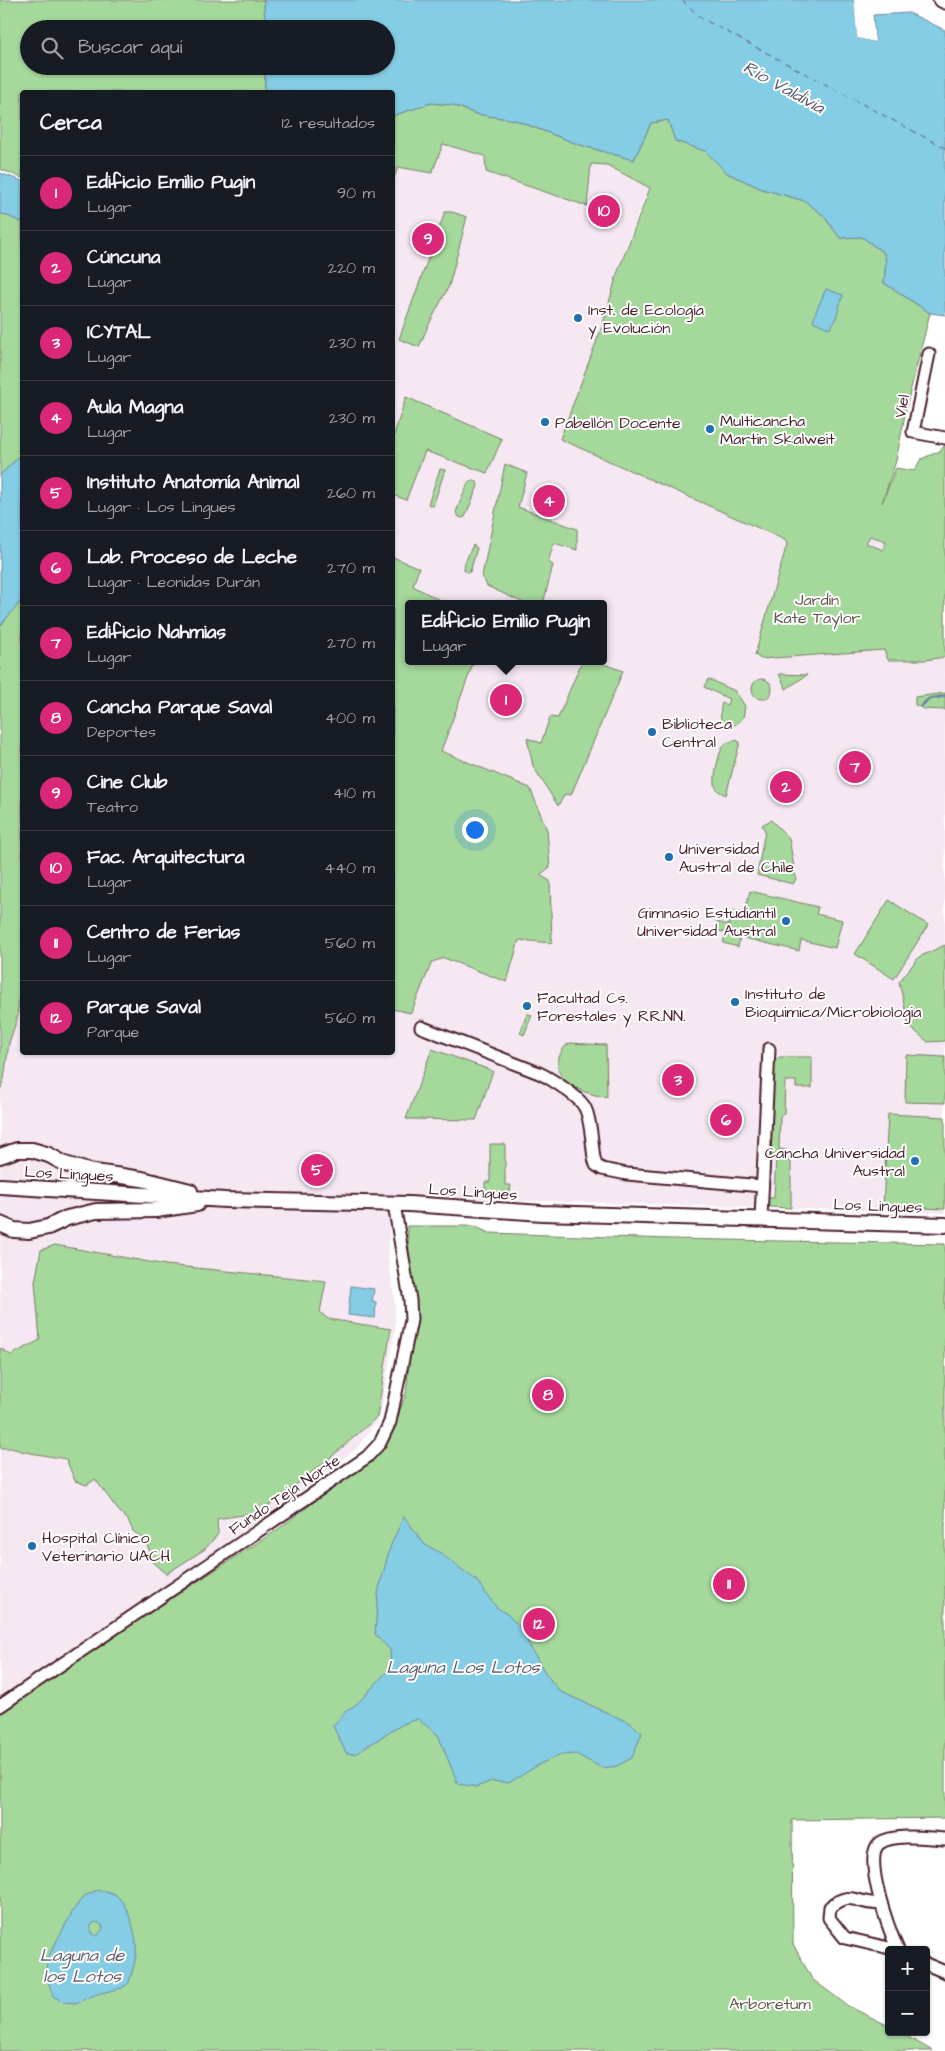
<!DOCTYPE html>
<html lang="es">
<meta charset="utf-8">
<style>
body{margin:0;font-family:"Architects Daughter",sans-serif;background:#242831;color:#f1f3f6}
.controls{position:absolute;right:15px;bottom:15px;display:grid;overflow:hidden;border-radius:5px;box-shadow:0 1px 4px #0004}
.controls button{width:45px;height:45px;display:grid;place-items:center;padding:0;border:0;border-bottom:1px solid #363941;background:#171b24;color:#f1f3f6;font:25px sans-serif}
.you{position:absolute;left:474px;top:829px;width:18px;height:18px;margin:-12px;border:4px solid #fff;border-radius:50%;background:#1a73e8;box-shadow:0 0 0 8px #1a73e833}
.badge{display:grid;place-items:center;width:32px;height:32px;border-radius:50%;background:#db2777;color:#fff;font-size:16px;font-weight:700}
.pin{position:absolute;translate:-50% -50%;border:2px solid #fff;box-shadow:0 1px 5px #0006}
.popup{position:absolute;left:405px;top:600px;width:202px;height:65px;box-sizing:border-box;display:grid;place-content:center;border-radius:5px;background:#171b24;filter:drop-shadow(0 1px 4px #0005);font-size:16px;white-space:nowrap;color:#9ea1a6}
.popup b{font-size:19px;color:#f1f3f6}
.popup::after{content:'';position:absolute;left:50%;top:100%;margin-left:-10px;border:10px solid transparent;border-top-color:#171b24}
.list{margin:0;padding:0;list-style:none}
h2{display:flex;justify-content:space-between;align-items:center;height:65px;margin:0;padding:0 20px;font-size:21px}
h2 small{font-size:16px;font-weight:400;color:#9ea1a6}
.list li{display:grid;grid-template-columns:32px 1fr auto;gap:15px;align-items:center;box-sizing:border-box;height:75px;padding:0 20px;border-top:1px solid #363941}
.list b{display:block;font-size:19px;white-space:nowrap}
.list p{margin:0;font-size:16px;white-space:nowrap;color:#9ea1a6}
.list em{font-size:16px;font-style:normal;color:#9ea1a6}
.icon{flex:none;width:28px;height:28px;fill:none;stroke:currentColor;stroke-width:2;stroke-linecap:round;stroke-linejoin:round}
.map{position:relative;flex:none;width:945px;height:2051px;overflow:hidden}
.search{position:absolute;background:#171b24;box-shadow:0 1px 4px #0004;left:20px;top:20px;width:375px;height:55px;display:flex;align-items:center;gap:12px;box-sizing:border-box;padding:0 18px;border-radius:28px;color:#9ea1a6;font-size:19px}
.panel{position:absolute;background:#171b24;box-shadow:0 1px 4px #0004;left:20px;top:90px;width:375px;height:965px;border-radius:5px}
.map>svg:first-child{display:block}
.built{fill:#f5e8f3;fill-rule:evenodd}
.green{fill:#a5d99c;stroke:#787c64;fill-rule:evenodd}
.water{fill:#84cde5;stroke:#6d879b;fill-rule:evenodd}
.pier{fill:#fff}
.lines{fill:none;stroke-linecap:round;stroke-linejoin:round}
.stream{stroke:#6d879b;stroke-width:3}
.ferry{stroke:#5e5c6c;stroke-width:1;stroke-dasharray:6 5;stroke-linecap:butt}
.minor-casing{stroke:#4a1f2b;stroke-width:15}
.major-casing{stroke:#4a1f2b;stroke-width:18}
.minor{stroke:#fff;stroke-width:11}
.major{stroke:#fff;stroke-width:14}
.poi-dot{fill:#1f6fb2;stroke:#fff;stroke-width:2}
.labels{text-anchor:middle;stroke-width:4;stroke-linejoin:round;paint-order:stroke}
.poi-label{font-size:16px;fill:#4a1f2b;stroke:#fff;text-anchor:start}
.street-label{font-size:16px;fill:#4a1f2b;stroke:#fff}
.park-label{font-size:16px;fill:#65574d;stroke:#fff}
.water-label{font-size:18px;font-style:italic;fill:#5e5c6c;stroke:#fff}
</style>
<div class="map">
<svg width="945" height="2051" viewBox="0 0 945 2051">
<rect width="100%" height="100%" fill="#fff"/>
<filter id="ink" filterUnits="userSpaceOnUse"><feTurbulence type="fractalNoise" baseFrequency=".02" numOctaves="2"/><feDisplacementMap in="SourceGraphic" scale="10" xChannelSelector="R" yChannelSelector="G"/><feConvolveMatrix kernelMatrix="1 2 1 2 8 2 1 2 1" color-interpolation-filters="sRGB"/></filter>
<g filter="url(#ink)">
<path class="built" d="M393,118L558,135L650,188L641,206L617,274L603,324L788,544L855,573L869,536L904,547L945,447V1213L542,1201L397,1199L390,1220L388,1258L395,1301V1331L380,1417L357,1448L309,1487L0,1699V626L22,600V1052H392ZM408,604H604V661H408Z"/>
<path class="green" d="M0,0H264L265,29H29V66H265V92H22V178L0,169Z
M431,103L453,105L476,114L515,120L580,145L634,160L651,123L668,120L675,141L705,151L727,173L762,189L805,201L823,215L840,238L862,237L884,253L886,262L884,283L930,313L907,404L896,461L882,503L896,468L914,471L921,459L940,451L945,445V657L925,660H888L884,650L761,659L755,655L787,544L785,540L560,439L603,324L617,274L650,188L607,165L591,164L587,206L486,172L485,156L443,144L432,173L398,167L393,181V118L395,115ZM870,536L886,541L883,550L866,543Z
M445,212H452L467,217L449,286L428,326L419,347L399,339Z
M0,213L22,222V454L0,475Z
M406,397L502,439L487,473L425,451L406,500L393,495V438Z
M505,464L527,473L518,507L577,529V550L554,543L548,562L553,565L543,604H526L487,586L482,576Z
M440,469L445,470L433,506L428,504Z
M473,480L477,482L478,486L465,517L462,518L458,516L456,512L468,483Z
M473,545L477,548L470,572H467L464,570L465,562Z
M393,557L419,568L413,586L447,604H408V661H474L441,751L530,788L547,830L550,867L540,875L550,881L552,943L519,940L507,982L444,958L432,962L411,1013L392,1009Z
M22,600V979H21L17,1019L9,1043L4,1079L0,1090V626Z
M582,661H596L623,671L571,795L565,794L558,806L533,766L527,738L541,743L550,717L558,718Z
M779,674L807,675L786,689Z
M752 689a10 10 0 1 1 20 0a10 10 0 1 1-20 0Z
M708,679L735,691L745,706L743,718L732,727C719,726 719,713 722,703L727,705L729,699L704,687Z
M945,693V710L924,709L915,705V697Z
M736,740L740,742L726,795C722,793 718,792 716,788C712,781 719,749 725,744C728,742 732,741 736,740Z
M771,820L789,838L796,879L793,884L757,875L765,831L762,825Z
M750,891L818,907L816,914L842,920L835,948L801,940L799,951L740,937L738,947L723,943L726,933L715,930L717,922L729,925L732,910L744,913Z
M889,900L928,925L894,979L855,954Z
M945,945V1041L928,1042L909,1026L899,982L919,957Z
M527,1014L532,1015L524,1035L520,1033Z
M570,1043L606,1045L607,1097C586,1095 548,1081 560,1055C563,1049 564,1046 570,1043Z
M432,1049L493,1071L476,1120L406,1119Z
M906,1055L945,1057V1103L905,1102Z
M780,1057H812V1088H796V1081H785L784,1113L780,1116L779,1149L787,1150V1161H791V1208L768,1207V1198H774L776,1156L770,1155L771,1062Z
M888,1114L945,1117V1209L883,1206Z
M490,1144H505V1185H511L510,1192H485V1182H490Z
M407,1226H474L489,1233L670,1239L945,1244V1818L792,1820L793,1944L812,1979L848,2006L889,2026V2032H899L933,2051H0V1714L65,1667L274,1532L361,1467L389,1441L406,1393L414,1316Z
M55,1245L166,1265L326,1281L320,1312L328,1319L391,1329L377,1417L329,1459L261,1512L217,1519L218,1534L205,1549L166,1574L151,1561L150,1551L144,1540L133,1531L128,1520L118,1510L95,1479L87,1485L75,1481L66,1459L25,1452L11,1448H0V1348L11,1355L40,1340L35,1282L41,1250Z"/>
<path class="water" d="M264,0H854L857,38L875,42L873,15L909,13L945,30V315L930,313L884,283L886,262L884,253L862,237L840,238L823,215L805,201L762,189L727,173L705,151L675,141L668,120L651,123L634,160L580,145L515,120L476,114L453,105L431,103L395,115L393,118L392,92H265V66H386V29H265Z
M0,173L22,181V222L0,213Z
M826,289L843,295L836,318L830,329L813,321L817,309Z
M22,454V600L0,626V475Z
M351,1286L374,1289L372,1301L376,1302L375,1318L348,1315Z
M404,1516L424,1544L439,1552L477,1581L496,1607L507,1614L523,1630L529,1645L546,1674L559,1691L630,1723L642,1733L632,1758L617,1766L602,1768L576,1754L559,1755L540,1764L509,1783L492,1781L476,1787L458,1784L438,1735L418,1719L403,1724L355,1754L346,1753L333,1726L345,1712L358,1703L391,1667L390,1650L375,1634L378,1593L390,1547Z
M98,1890C106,1891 114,1892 119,1898C129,1908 138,1938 136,1953C136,1962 131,1974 129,1983L122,1988L97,1994L76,2003L63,2002L53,1996L47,1978L48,1957L74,1909L84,1896ZM96,1922L102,1925L103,1929L97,1936L91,1933L90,1929L92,1924Z"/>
<path class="pier" d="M854,0H856L859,36L872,39L870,15L872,13L875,42L857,38Z"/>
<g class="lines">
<path class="stream" d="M921,706L929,699L945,696"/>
<path class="ferry" d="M682,0L701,18L945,148"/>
<g class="minor-casing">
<path id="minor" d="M939,0L945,3
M929,354L913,432L945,438
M421,1027L539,1073C550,1078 580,1097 585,1108C591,1119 592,1145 594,1158L596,1165L602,1169L627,1174L762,1186
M761,1218L769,1049
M0,1706L273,1521L367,1457L380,1443L390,1422L411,1320L410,1300L394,1204
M881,1903C859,1907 853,1888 830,1907L829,1918L845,1938L898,1950
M898,1950C890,1932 861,1856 880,1843C894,1833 928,1838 945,1839
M926,1964L945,1972"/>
</g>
<g class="major-casing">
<path id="major" d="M0,1156L17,1150H32L49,1155L65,1164L88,1171L142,1179L190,1191
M0,1186L225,1200L409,1204L542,1213L945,1225
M0,1224L14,1230L29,1231L48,1227L67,1218L96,1211L156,1210L197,1204"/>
</g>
<use href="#minor" class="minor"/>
<use href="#major" class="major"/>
</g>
</g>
<g class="poi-dot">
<circle cx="578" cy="318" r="5"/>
<circle cx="545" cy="422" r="5"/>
<circle cx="710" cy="429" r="5"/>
<circle cx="652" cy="732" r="5"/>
<circle cx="669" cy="857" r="5"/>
<circle cx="786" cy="921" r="5"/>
<circle cx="735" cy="1002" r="5"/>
<circle cx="527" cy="1006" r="5"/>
<circle cx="915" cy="1161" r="5"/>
<circle cx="32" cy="1546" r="5"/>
</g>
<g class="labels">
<g class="poi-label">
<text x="588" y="315">Inst. de Ecología<tspan x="588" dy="18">y Evolución</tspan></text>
<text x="720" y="426">Multicancha<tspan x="720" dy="18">Martin Skalweit</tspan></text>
<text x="555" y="428">Pabellón Docente</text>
<text x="662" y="729">Biblioteca<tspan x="662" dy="18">Central</tspan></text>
<text x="679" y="854">Universidad<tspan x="679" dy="18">Austral de Chile</tspan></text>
<text x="776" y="918" text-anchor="end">Gimnasio Estudiantil<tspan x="776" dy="18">Universidad Austral</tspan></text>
<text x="745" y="999">Instituto de<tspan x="745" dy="18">Bioquimica/Microbiologia</tspan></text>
<text x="537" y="1003">Facultad Cs.<tspan x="537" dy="18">Forestales y RR.NN.</tspan></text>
<text x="905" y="1158" text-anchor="end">Cancha Universidad<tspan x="905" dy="18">Austral</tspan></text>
<text x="42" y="1543">Hospital Clínico<tspan x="42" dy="18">Veterinario UACH</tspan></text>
</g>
<g class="street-label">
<text transform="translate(901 406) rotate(-80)" y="6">Viel</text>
<text transform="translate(69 1173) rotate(3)" y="6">Los Lingues</text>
<text transform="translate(473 1191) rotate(4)" y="6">Los Lingues</text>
<text transform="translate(878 1205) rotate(2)" y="6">Los Lingues</text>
<text transform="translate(284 1494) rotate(-34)" y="6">Fundo Teja Norte</text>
</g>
<g class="park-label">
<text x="817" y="605">Jardín<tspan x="817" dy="18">Kate Taylor</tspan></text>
<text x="770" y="2009">Arboretum</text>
</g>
<g class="water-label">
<text transform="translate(784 87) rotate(29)" y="6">Río Valdivia</text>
<text x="463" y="1673">Laguna Los Lotos</text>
<text x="82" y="1961">Laguna de<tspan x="82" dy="21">los Lotos</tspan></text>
</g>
</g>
</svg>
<div class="controls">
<button>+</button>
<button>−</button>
</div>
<div class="you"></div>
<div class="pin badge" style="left:506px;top:700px">1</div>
<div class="popup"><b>Edificio Emilio Pugin</b>Lugar</div>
<div class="pin badge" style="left:786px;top:787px">2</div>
<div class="pin badge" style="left:678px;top:1080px">3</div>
<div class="pin badge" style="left:549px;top:501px">4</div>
<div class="pin badge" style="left:317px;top:1170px">5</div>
<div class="pin badge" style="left:726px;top:1120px">6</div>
<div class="pin badge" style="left:855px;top:767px">7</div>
<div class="pin badge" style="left:548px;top:1395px">8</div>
<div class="pin badge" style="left:428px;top:239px">9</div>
<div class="pin badge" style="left:604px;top:211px">10</div>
<div class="pin badge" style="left:729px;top:1584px">11</div>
<div class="pin badge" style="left:539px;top:1624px">12</div>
<div class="search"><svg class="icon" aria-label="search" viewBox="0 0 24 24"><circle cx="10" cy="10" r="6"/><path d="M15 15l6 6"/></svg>Buscar aquí</div>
<section class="panel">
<h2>Cerca<small>12 resultados</small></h2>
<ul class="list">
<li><span class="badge">1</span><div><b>Edificio Emilio Pugin</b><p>Lugar</p></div><em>90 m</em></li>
<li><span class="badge">2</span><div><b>Cúncuna</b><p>Lugar</p></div><em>220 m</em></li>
<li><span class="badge">3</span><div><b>ICYTAL</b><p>Lugar</p></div><em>230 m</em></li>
<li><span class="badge">4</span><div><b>Aula Magna</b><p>Lugar</p></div><em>230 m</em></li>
<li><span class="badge">5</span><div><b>Instituto Anatomía Animal</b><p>Lugar · Los Lingues</p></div><em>260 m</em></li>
<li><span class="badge">6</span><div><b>Lab. Proceso de Leche</b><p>Lugar · Leonidas Durán</p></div><em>270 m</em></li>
<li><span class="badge">7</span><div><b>Edificio Nahmias</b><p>Lugar</p></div><em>270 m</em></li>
<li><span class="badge">8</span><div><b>Cancha Parque Saval</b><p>Deportes</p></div><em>400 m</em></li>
<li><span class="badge">9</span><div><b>Cine Club</b><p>Teatro</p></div><em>410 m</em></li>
<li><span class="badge">10</span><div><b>Fac. Arquitectura</b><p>Lugar</p></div><em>440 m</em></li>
<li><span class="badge">11</span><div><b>Centro de Ferias</b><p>Lugar</p></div><em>560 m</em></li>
<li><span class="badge">12</span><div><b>Parque Saval</b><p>Parque</p></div><em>560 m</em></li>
</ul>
</section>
</div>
